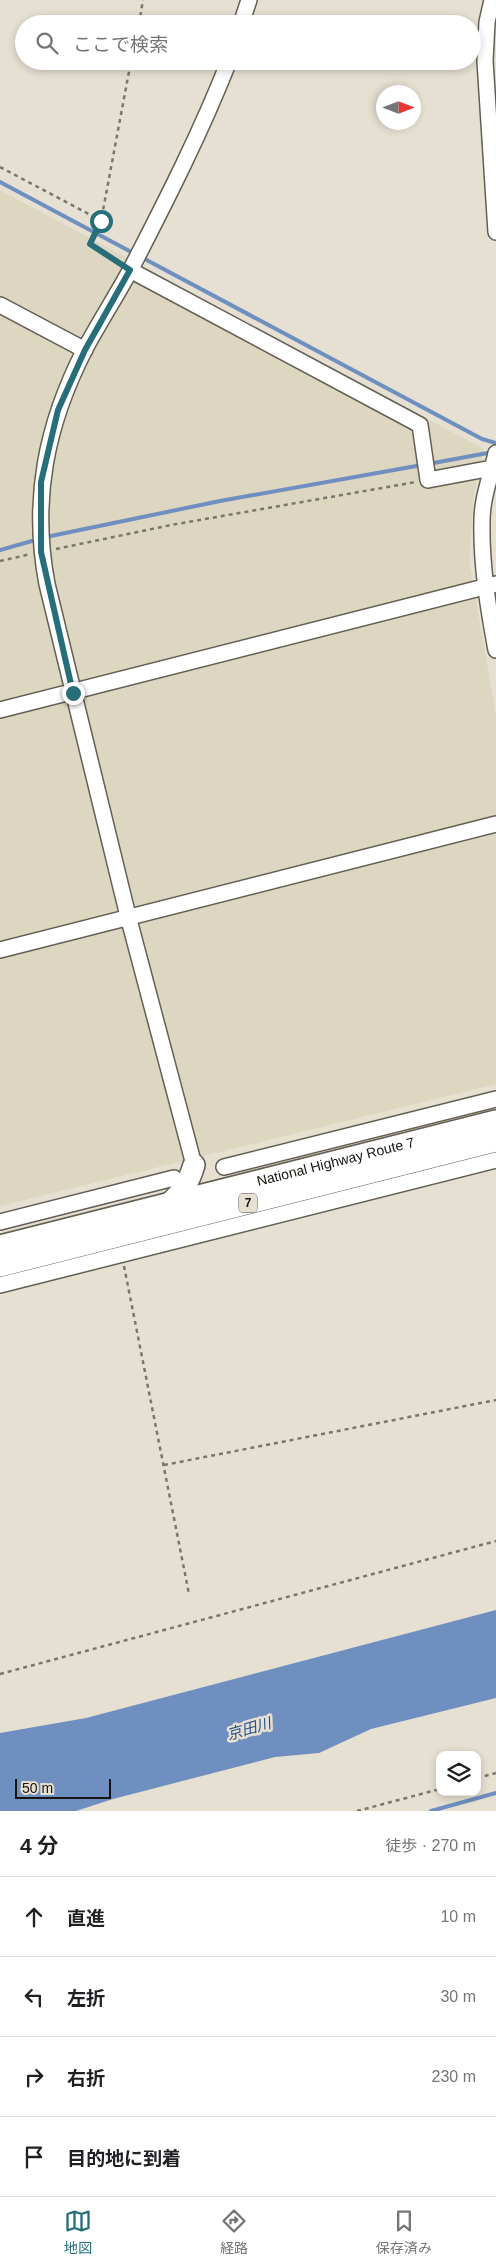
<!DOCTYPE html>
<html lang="ja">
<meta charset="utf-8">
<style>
body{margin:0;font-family:Helvetica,"Noto Sans JP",sans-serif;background:#f2f2f2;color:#202124}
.controls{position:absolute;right:15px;bottom:15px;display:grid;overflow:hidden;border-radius:10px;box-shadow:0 2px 8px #0003}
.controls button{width:45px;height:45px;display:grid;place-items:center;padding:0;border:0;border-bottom:1px solid #e0e0e0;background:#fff;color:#202124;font:25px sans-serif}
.compass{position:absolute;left:376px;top:85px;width:45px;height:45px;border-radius:50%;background:#fff;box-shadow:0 2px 8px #0003;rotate:90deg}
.scale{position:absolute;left:15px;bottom:12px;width:96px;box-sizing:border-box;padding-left:5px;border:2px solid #16140f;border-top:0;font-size:14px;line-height:18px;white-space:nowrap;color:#16140f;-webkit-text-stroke:4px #e5e0d1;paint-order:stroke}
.stop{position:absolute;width:15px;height:15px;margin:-11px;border:4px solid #276e7b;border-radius:50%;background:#fff}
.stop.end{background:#276e7b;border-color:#fff;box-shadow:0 1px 5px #0008}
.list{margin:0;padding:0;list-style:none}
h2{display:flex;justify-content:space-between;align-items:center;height:65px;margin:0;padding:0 20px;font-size:21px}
h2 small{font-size:16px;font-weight:400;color:#757577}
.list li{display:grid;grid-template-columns:32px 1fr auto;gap:15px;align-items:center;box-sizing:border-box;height:80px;padding:0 20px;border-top:1px solid #e0e0e0}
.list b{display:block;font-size:19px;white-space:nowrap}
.list em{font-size:16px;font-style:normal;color:#757577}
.icon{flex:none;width:28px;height:28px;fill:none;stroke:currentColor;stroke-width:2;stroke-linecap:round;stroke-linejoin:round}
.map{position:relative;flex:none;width:496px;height:1811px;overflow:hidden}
.search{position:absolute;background:#fff;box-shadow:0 2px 8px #0003;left:15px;right:15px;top:15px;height:55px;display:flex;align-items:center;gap:12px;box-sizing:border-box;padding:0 18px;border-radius:28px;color:#757577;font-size:19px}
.sheet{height:385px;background:#fff}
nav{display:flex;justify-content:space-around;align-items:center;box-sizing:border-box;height:70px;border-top:1px solid #e0e0e0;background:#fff;font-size:14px;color:#757577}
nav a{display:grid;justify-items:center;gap:2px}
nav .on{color:#276e7b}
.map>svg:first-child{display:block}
.built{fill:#ddd6c0}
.water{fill:#6e8fc0}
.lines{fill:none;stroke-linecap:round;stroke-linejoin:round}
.stream{stroke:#6e8fc0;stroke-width:4}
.minor-casing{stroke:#635f53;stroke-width:18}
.highway-casing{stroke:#635f53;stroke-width:24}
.path{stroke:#79766c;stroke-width:2.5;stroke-dasharray:4 4;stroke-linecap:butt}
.minor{stroke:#fff;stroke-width:15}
.highway{stroke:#fff;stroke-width:21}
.route{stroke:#276e7b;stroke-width:6}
.labels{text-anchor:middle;stroke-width:5;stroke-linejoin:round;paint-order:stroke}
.shield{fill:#e5e0d1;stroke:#545149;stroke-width:1}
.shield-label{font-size:12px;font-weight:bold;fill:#16140f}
.street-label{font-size:14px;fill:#16140f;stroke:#e5e0d1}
.water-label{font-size:15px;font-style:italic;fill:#234e8c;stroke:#e5e0d1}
</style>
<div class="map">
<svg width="496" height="1811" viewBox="0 0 496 1811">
<rect width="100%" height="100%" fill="#e5e0d1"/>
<path class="built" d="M0,190L484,449L474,494L469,560L496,716V1084L0,1206Z"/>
<path class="water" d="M496,1610V1698L371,1729L319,1753L275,1757L113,1799L76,1811H0V1733L86,1718Z"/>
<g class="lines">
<path class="stream" d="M0,182L135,254
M141,257L482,439L496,443
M428,464L493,452
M46,537L220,501L422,465
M0,550L39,539
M431,1811L496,1793"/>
<g class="minor-casing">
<path id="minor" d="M492,0L487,22L485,61L496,232
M241,24L249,0
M130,270L420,425L428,480L492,468
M0,305L85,350
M496,453C491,476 482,497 482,521C481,564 488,607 496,650
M0,710L496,584
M0,950L496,824
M194,1165L128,916L47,584C31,500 46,425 85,349C100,321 117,295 132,267C167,199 201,132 229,61
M224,1167L496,1099
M0,1222L174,1178
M0,1285L496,1160"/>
</g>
<g class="highway-casing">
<g id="highway">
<path d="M170,1203C183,1191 189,1182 194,1165"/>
<path id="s1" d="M0,1246L496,1121"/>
<path d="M0,1266L496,1141"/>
</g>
</g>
<path class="path" d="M139,24L143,0
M0,167L100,220
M119,263L90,244L101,221L131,61
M56,549L171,525L416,482
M0,561L31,554
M124,1266L189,1594
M164,1465L496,1400
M0,1674L496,1541
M477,1778L496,1773
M357,1811L440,1789"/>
<use href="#minor" class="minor"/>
<use href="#highway" class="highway"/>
</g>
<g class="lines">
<path class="route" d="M73,693L41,552V482L58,410L85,350L130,270L90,244L101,221"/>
</g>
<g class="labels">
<rect class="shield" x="239" y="1193.5" width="18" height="19" rx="4"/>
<g class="shield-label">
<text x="248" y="1207">7</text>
</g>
<g class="street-label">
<text dy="5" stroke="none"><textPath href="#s1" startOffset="346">National Highway Route 7</textPath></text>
</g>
<g class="water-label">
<text transform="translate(249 1729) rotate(-16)" y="5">京田川</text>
</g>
</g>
</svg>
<div class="controls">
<button><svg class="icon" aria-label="layers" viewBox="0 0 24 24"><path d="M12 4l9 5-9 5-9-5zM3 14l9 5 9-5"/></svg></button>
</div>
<svg class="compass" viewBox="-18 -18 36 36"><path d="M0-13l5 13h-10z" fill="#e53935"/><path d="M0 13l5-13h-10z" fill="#757577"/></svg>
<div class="scale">50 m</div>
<div class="stop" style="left:101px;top:221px"></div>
<div class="stop end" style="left:73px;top:693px"></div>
<div class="search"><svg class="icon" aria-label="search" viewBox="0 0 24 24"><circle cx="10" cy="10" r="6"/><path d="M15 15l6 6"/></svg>ここで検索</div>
</div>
<section class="sheet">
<h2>4 分<small>徒歩 · 270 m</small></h2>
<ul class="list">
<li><svg class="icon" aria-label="ahead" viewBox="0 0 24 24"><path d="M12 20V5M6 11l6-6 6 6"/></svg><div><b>直進</b></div><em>10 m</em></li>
<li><svg class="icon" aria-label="left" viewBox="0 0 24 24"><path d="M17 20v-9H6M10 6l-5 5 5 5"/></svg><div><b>左折</b></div><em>30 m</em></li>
<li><svg class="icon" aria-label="right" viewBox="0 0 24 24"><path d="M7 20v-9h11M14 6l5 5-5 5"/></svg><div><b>右折</b></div><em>230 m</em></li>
<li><svg class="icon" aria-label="arrive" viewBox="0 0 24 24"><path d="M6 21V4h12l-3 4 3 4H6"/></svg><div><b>目的地に到着</b></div></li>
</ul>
</section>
<nav>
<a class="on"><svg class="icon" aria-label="map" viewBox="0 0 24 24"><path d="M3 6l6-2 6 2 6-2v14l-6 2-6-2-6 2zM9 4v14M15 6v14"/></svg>地図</a>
<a><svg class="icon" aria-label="directions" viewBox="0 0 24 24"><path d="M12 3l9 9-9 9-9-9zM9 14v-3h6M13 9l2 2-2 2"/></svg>経路</a>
<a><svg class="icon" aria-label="saved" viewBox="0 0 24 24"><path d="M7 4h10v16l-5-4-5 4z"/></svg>保存済み</a>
</nav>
